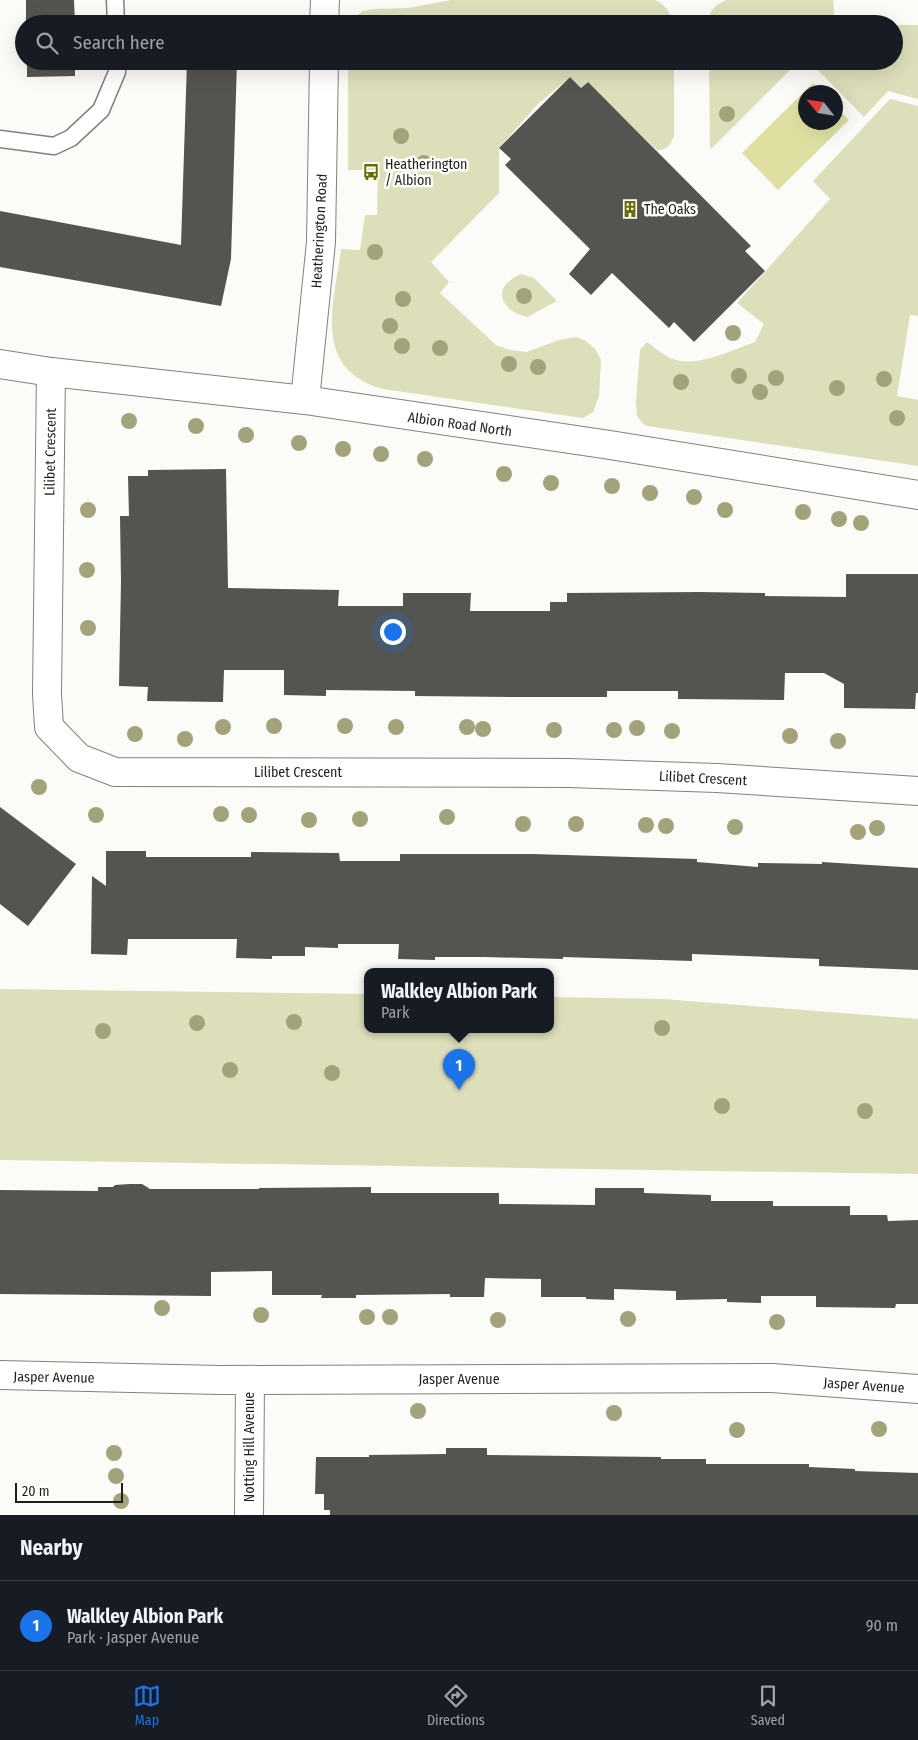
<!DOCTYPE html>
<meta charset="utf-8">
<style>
body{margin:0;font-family:"Fira Sans Condensed",sans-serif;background:#242831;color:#f1f3f6}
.compass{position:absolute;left:798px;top:85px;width:45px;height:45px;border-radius:50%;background:#171b24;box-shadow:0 5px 20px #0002;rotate:300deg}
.scale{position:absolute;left:15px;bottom:12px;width:108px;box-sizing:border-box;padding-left:5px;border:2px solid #1e1e1d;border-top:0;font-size:14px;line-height:18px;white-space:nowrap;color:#1e1e1d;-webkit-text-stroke:4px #fffffe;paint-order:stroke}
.you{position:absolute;left:392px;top:631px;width:18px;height:18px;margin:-12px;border:4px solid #fff;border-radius:50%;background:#1a73e8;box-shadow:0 0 0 8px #1a73e833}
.badge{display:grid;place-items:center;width:32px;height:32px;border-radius:50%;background:#1a73e8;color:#fff;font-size:16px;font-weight:700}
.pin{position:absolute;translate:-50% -41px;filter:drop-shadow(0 1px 2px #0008)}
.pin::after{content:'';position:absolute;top:26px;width:18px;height:15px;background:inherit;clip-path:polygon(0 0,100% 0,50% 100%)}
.popup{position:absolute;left:364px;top:968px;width:190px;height:65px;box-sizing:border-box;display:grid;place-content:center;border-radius:10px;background:#171b24;filter:drop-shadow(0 1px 4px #0005);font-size:16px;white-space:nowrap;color:#9ea1a6}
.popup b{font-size:19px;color:#f1f3f6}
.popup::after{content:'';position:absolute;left:50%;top:100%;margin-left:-10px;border:10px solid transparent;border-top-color:#171b24}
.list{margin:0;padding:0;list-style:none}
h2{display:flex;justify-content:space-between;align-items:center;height:65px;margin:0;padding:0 20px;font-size:21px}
h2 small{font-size:16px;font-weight:400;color:#9ea1a6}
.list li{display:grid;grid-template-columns:32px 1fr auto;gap:15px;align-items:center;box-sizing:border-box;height:90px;padding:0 20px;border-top:1px solid #363941}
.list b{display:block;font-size:19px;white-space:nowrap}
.list p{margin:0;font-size:16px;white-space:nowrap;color:#9ea1a6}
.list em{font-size:16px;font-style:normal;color:#9ea1a6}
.icon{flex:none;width:28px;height:28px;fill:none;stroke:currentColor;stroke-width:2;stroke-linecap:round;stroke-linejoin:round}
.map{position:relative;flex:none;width:918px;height:1515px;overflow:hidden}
.search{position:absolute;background:#171b24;box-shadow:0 5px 20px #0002;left:15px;right:15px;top:15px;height:55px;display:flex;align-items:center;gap:12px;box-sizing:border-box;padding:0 18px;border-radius:28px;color:#9ea1a6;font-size:19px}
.sheet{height:155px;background:#171b24}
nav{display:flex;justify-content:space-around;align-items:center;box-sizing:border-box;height:70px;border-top:1px solid #363941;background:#171b24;font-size:14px;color:#9ea1a6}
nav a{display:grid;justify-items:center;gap:2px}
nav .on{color:#1a73e8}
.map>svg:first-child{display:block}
.green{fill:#dddeba}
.water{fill:#dedfa1}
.building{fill:#545451}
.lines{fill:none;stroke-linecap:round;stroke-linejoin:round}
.lane-casing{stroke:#81817e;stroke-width:19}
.street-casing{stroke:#81817e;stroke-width:30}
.secondary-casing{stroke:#81817e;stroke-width:30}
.lane{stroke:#fff;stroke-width:16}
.street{stroke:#fff;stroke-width:28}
.secondary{stroke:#fff;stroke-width:28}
.tree{fill:#a3a37b}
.labels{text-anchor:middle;stroke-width:5;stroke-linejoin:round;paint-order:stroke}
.poi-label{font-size:14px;fill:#1e1e1d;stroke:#fffffe;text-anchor:start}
.street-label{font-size:14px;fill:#1e1e1d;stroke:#fffffe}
</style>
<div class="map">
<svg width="918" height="1515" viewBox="0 0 918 1515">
<rect width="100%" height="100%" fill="#fbfcf8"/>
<path class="green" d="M451,0H655C666,5 670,12 674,24H350L355,17L363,11L374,9L408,8Z
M726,0H833L835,24H709C708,11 715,5 726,0Z
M894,25H918V99L888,91L864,117L816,68L827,61H894Z
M348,61H674V135C671,144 667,151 657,150L587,82L581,88L570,77L538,104L499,148V193L431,262L449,282L440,293L496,345L510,350L527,352L559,340L576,337L586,341L595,349L601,360L599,396L593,412L583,418L383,389C311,369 334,304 341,249L360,250L365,215H377L378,170H348Z
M709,61H799L713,147L710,148Z
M890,99L918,106V316L910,315L897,396L918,400V466L647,426L643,424L637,416L636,402L640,350L647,342C655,348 664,356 673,359C697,368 732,350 755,342L764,324L737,303L830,199L813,181Z
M521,274L534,278L557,301L527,317C519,314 511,312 506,305C495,291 509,279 521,274Z
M0,989L368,994V1029H550V997L663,999L918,1019V1174L0,1160Z"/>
<path class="water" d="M813,83L822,92H806V122H836V107L849,120L778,190L742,153Z"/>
<path class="building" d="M26,0H74L75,24H26Z
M27,61H75V76L27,77Z
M187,61H237L231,259L221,306L0,267V211L181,245Z
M570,77L581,88L588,82L751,246L745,251L765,271L694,342L674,322L669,328L612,273L591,295L569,274L590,249L505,165L511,159L499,148Z
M226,469L228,588L339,590L338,606H403V593H471L470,611H550V602H567V593L700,592L765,593V596L846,597V574H918V693H916L915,709L844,708V684L824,673H785L784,700L678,699V691H607V697H518L415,696V691L326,690V696L284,695V670H224L223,702L147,701L148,687L119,686L121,581L120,516H129L128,476H148V470Z
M0,807L76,864L28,926L0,904Z
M106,851H146V857H251V852L339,853L340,861H400V854H532L697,859V862L758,867V863L822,864V862L918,868V970L819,966V959L692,954V961L563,957V959L484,957H435V960L398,959L399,944H338V948L305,947V956H272V959L236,958L237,939H128L127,955L91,954L92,876L106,886Z
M130,1184H142L150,1189H259V1188L371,1187V1193H499V1204L595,1205V1188H644V1193L711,1195V1201H773V1206H850V1215H887L888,1221L918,1220V1304H896L895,1308L816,1307V1296H761V1303L727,1302V1299L676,1300V1291L614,1289V1300L586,1299V1297H541V1279L485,1278L484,1297H450V1294L356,1295V1298H321L322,1295H272V1271L211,1272V1296L0,1294V1190L98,1191V1187H113L115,1185Z
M446,1448H487V1455L661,1457V1459H706V1464H809V1467L855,1469V1471L918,1473V1515H330V1510H324V1494H315L316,1457H369V1455L446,1454Z"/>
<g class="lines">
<g class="lane-casing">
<path id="lane" d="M115,0L116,24
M0,139L54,146L71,138L101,110L117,72L116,61"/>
</g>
<g class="street-casing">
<path id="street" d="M51,372L47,694L49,727L79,758L115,772L569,773L717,778L918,791
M0,1375L220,1380L772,1378L918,1389
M249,1515L250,1380"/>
</g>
<g class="secondary-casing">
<path id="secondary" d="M324,24L325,0
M0,364L51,372L305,400L610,445L918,495
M305,400L321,242L324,61"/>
</g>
<use href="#lane" class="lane"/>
<use href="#street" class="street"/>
<use href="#secondary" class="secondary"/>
</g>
<g class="tree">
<circle cx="727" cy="114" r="8"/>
<circle cx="401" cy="136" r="8"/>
<circle cx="424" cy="163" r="8"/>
<circle cx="375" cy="252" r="8"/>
<circle cx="524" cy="296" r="8"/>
<circle cx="403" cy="299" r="8"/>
<circle cx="390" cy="326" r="8"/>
<circle cx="733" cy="333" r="8"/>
<circle cx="402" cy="346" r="8"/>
<circle cx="440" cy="348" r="8"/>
<circle cx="509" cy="364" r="8"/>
<circle cx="538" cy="367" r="8"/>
<circle cx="739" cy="376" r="8"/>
<circle cx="776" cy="378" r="8"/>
<circle cx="884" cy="379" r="8"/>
<circle cx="681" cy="382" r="8"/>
<circle cx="837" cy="388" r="8"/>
<circle cx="760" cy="392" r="8"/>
<circle cx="897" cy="418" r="8"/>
<circle cx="129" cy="421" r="8"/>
<circle cx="196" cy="426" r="8"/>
<circle cx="246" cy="435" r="8"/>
<circle cx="299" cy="443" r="8"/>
<circle cx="343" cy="449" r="8"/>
<circle cx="381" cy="454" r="8"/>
<circle cx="425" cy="459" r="8"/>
<circle cx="504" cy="474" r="8"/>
<circle cx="551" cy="483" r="8"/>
<circle cx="612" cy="486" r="8"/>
<circle cx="650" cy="493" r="8"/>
<circle cx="694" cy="497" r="8"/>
<circle cx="88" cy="510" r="8"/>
<circle cx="725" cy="510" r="8"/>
<circle cx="803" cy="512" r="8"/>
<circle cx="839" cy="519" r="8"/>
<circle cx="861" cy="523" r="8"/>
<circle cx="87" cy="570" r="8"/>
<circle cx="88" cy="628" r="8"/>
<circle cx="274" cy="726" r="8"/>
<circle cx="345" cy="726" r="8"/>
<circle cx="223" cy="727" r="8"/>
<circle cx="396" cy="727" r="8"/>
<circle cx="467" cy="727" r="8"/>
<circle cx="637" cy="728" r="8"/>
<circle cx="483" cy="729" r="8"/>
<circle cx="554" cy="730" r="8"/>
<circle cx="614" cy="730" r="8"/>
<circle cx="672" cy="731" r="8"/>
<circle cx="135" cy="734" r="8"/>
<circle cx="790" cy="736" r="8"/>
<circle cx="185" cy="739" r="8"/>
<circle cx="838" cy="741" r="8"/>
<circle cx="39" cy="787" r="8"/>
<circle cx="221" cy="814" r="8"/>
<circle cx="96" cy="815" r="8"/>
<circle cx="249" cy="815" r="8"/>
<circle cx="447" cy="817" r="8"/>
<circle cx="360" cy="819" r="8"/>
<circle cx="309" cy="820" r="8"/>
<circle cx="523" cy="824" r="8"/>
<circle cx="576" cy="824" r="8"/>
<circle cx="646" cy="825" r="8"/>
<circle cx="666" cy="826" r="8"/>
<circle cx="735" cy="827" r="8"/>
<circle cx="877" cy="828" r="8"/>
<circle cx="858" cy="832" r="8"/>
<circle cx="294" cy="1022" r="8"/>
<circle cx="197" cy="1023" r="8"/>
<circle cx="662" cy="1028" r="8"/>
<circle cx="103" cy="1031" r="8"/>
<circle cx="230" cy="1070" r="8"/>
<circle cx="332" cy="1073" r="8"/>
<circle cx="722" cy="1106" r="8"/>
<circle cx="865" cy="1111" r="8"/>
<circle cx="162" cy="1308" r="8"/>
<circle cx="261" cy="1315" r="8"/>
<circle cx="367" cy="1317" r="8"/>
<circle cx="390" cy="1317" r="8"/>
<circle cx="628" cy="1319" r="8"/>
<circle cx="498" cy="1320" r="8"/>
<circle cx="777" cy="1322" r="8"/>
<circle cx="418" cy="1411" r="8"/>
<circle cx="614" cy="1413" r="8"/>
<circle cx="879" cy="1429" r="8"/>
<circle cx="737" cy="1430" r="8"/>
<circle cx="114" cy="1453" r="8"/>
<circle cx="116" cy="1476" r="8"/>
<circle cx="121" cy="1501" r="8"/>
</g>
<defs>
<g id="bus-bare" transform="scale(1.35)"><path d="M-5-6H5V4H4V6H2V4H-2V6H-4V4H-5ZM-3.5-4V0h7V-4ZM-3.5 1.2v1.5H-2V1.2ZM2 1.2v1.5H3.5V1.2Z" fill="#6d6b09" stroke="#fffffe" stroke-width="2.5" paint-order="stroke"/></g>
<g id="building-bare" transform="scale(1.35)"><path d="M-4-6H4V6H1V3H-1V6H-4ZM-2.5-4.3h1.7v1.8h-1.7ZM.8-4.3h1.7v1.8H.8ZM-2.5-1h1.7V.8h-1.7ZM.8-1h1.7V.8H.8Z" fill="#6d6b09" stroke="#fffffe" stroke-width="2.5" paint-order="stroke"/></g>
</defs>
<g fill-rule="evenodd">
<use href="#bus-bare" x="371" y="172"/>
<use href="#building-bare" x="630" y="209"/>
</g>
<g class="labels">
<g class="poi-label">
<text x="385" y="169">Heatherington<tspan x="385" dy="16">/ Albion</tspan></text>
<text x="644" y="214">The Oaks</text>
</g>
<g class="street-label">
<text transform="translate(319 231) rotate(-87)" y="5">Heatherington Road</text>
<text transform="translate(460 424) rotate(8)" y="5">Albion Road North</text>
<text transform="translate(50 452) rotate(-89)" y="5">Lilibet Crescent</text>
<text x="298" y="777">Lilibet Crescent</text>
<text transform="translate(703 778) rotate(3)" y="5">Lilibet Crescent</text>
<text transform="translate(54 1377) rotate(1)" y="5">Jasper Avenue</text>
<text x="459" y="1384">Jasper Avenue</text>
<text transform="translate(864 1385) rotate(4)" y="5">Jasper Avenue</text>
<text transform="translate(249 1447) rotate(-90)" y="5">Notting Hill Avenue</text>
</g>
</g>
</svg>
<svg class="compass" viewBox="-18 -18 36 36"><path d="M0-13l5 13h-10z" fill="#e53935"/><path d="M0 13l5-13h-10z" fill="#9ea1a6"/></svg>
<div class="scale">20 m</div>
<div class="you"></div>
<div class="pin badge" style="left:459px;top:1090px">1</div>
<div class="popup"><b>Walkley Albion Park</b>Park</div>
<div class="search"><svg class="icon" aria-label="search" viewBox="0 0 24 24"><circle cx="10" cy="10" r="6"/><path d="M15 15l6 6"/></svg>Search here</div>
</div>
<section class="sheet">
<h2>Nearby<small></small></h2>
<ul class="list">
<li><span class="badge">1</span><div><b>Walkley Albion Park</b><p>Park · Jasper Avenue</p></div><em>90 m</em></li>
</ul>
</section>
<nav>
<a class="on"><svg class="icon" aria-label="map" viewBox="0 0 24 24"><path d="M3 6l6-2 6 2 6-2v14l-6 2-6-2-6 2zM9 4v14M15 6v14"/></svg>Map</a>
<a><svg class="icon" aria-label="directions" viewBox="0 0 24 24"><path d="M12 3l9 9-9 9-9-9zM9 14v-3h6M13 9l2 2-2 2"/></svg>Directions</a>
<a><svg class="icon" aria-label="saved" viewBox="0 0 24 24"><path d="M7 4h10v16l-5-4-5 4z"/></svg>Saved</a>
</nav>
